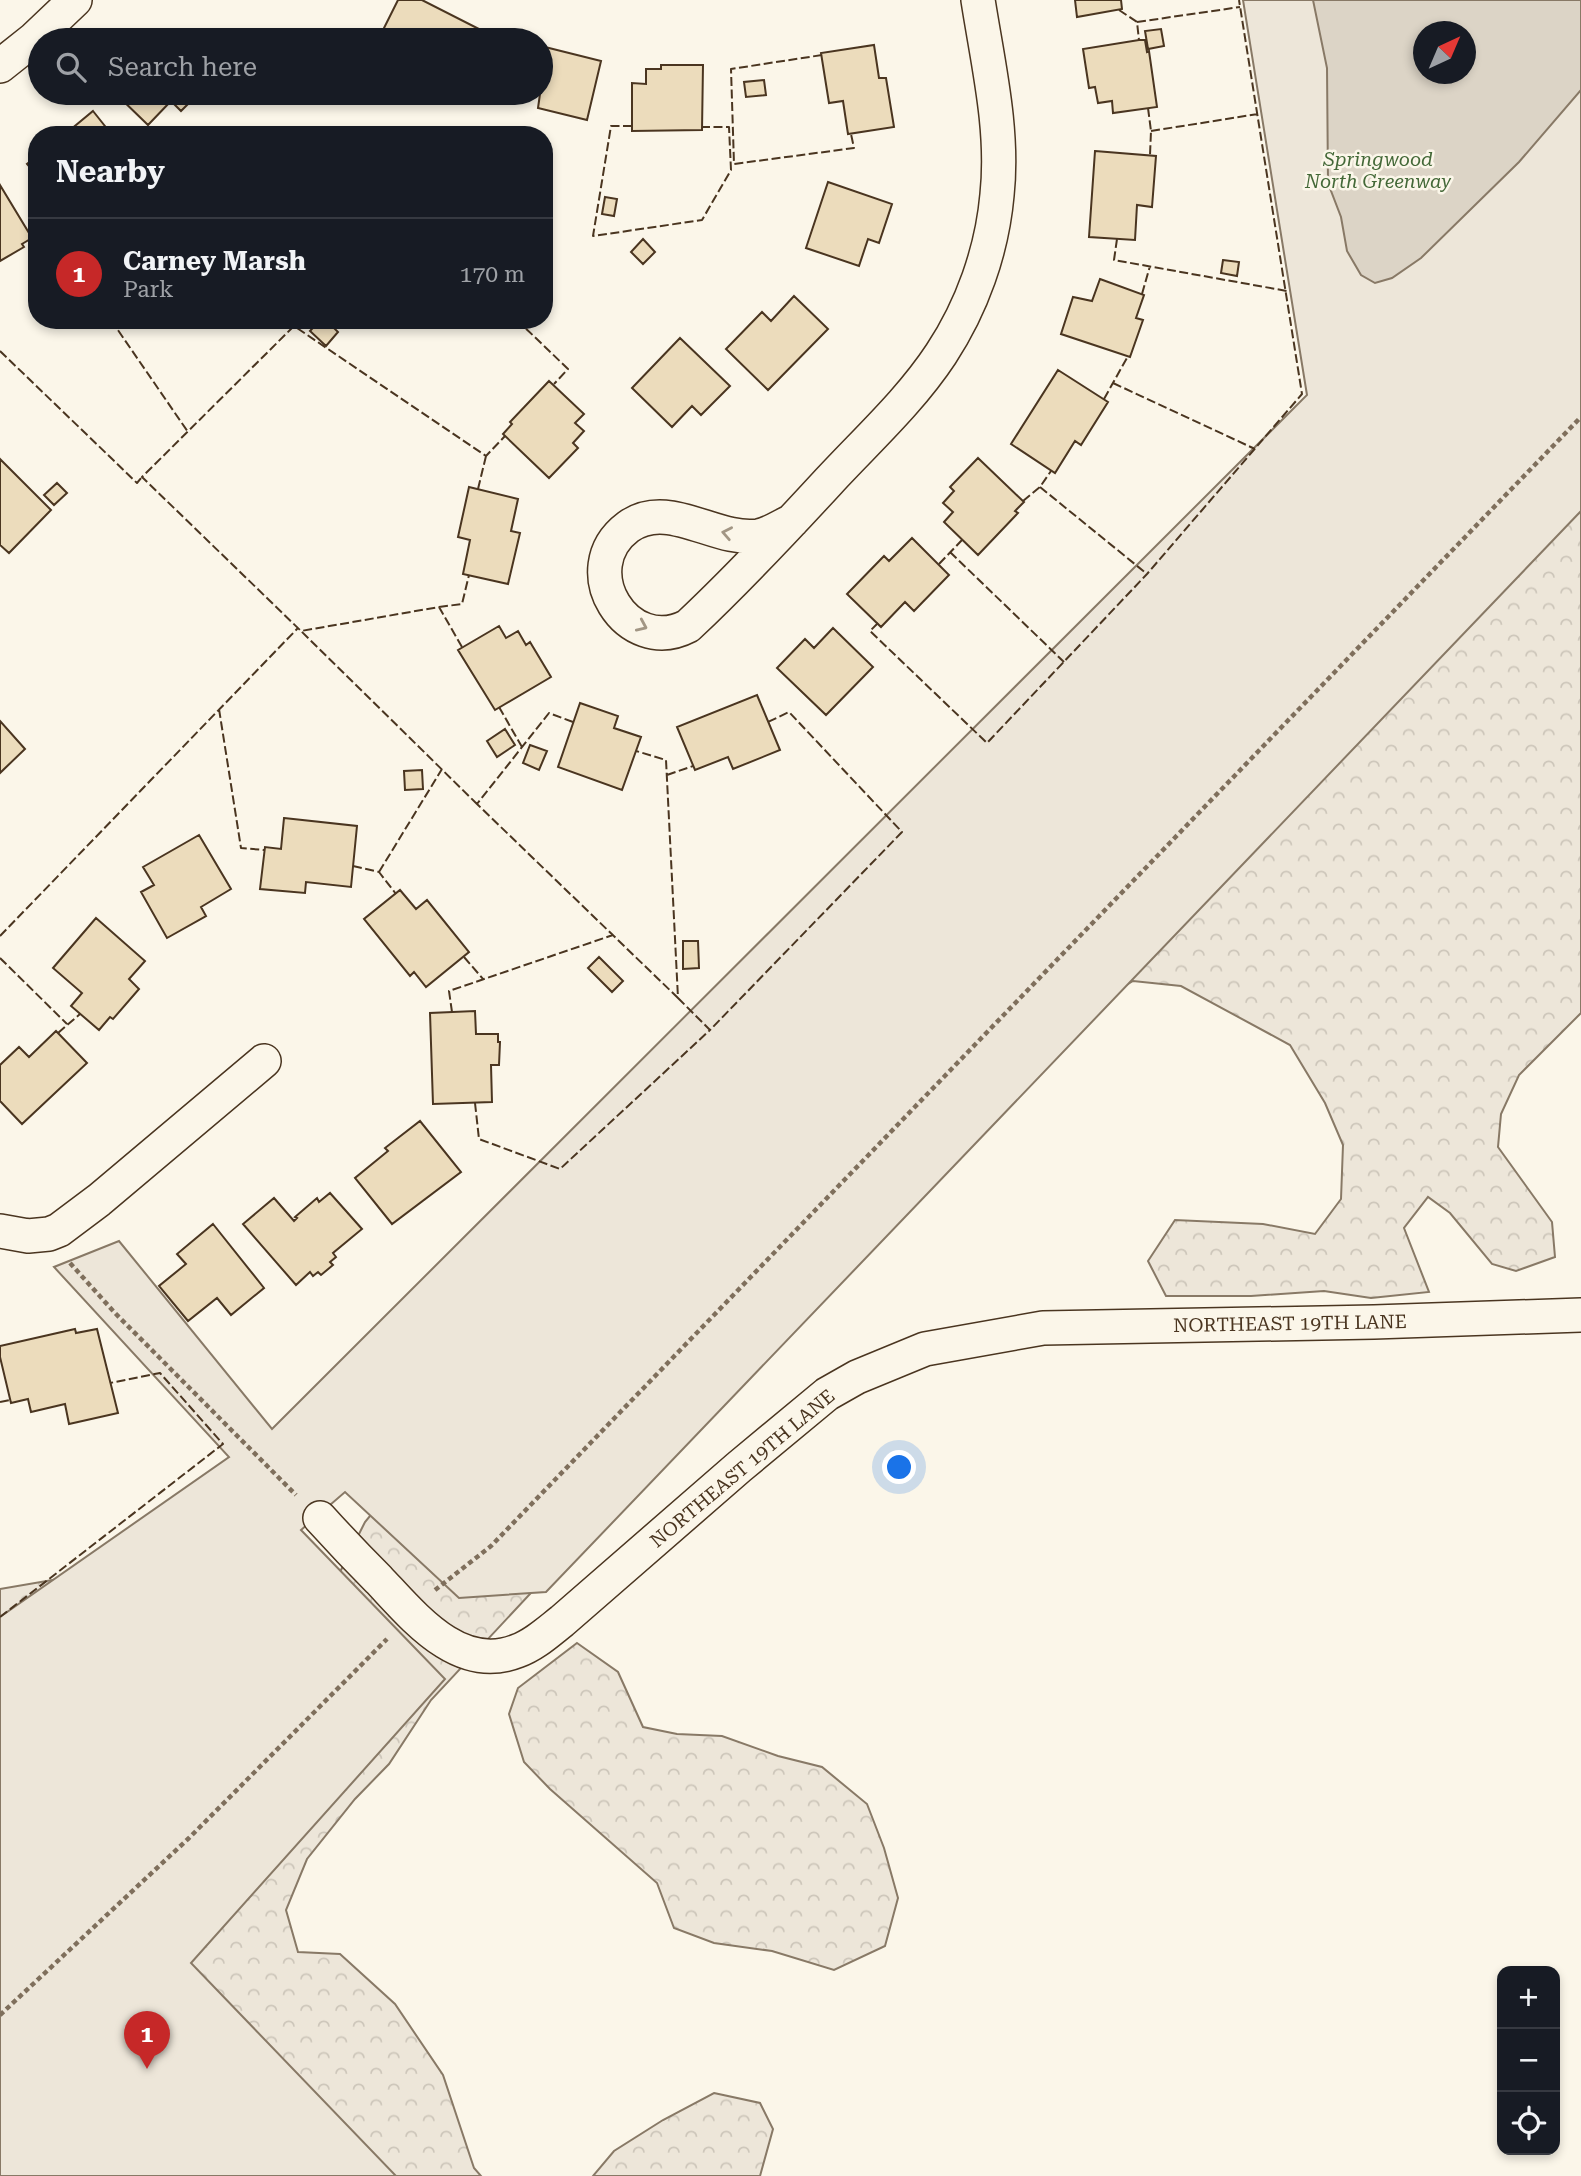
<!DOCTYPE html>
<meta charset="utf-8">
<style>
body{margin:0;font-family:"Roboto Serif",serif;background:#20242c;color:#f1f3f6}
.controls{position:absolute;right:21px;bottom:21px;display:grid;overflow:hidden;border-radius:14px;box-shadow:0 4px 10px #0003}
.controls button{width:63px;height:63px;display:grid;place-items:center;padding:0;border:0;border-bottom:2px solid #363941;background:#171b24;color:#f1f3f6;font:35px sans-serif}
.compass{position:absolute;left:1413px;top:21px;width:63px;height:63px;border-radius:50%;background:#171b24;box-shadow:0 4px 10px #0003;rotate:44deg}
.you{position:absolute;left:900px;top:1468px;width:24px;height:24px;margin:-18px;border:5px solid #fff;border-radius:50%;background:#1a73e8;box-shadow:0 0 0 10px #1a73e833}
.badge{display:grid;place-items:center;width:46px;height:46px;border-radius:50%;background:#c62828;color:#fff;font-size:23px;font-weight:700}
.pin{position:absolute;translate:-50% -58px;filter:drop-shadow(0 2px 4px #0008)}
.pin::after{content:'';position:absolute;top:37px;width:24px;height:21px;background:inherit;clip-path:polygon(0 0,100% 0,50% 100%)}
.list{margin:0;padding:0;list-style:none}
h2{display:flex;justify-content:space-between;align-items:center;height:91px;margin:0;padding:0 28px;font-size:30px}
h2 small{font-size:23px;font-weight:400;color:#9ea1a6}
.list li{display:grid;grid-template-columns:46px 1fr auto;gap:21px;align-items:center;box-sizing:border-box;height:112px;padding:0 28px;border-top:2px solid #363941}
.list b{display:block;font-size:26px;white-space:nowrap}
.list p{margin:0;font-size:23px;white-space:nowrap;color:#9ea1a6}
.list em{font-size:23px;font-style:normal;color:#9ea1a6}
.icon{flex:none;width:38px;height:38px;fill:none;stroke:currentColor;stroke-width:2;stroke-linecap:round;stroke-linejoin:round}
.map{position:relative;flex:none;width:1581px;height:2176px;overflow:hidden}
.search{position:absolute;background:#171b24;box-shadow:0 4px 10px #0003;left:28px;top:28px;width:525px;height:77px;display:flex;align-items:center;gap:18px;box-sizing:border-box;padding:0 24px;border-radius:38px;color:#9ea1a6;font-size:26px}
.panel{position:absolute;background:#171b24;box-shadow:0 4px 10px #0003;left:28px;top:126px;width:525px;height:203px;border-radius:28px}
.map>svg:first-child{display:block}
.forest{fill:url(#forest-crowns);stroke:#887966;stroke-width:2}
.park{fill:#ede6d9;stroke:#887966;stroke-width:2;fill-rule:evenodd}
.water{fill:#dcd4c6;stroke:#887966;stroke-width:2;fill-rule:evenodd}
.building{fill:#ecdcbc;stroke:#4a3520;stroke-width:2}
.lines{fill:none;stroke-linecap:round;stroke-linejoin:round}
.street-casing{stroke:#4a3520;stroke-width:36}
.path{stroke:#7f6f5c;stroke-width:4.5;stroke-dasharray:5 3.5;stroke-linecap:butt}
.street{stroke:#fbf6e9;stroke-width:33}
.fence{stroke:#4a3520;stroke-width:2;stroke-dasharray:9 3.5;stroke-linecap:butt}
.oneway{stroke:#a29684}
.labels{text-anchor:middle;stroke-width:5;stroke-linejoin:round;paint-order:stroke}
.park-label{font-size:19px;font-style:italic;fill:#436837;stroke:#fbf6e9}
.street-label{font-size:19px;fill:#4a3520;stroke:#fbf6e9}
</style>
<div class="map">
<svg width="1581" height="2176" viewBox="0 0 1581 2176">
<defs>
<pattern id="forest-crowns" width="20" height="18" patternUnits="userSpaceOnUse" patternTransform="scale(1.75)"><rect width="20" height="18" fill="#ede6d9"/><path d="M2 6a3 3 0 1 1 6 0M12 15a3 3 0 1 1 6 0" fill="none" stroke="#cdc6ba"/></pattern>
</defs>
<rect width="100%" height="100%" fill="#fbf6e9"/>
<path class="forest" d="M1581,288V1013L1519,1075L1501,1114L1498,1147L1552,1222L1555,1257L1516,1271L1492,1264L1450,1213L1428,1197L1404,1228L1429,1292L1371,1298L1324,1291L1251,1296H1166L1148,1261L1175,1220L1263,1224L1315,1234L1341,1199L1343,1145L1325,1103L1290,1045L1181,986L1133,981L1063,1023L431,1700L389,1764L355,1799L307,1859L286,1910L298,1952L340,1954L395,2004L443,2075L474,2168L481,2176H86L0,2095V1589L163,1561L320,1612L365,1522L419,1456Z
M577,1643L618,1672L643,1727L677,1734L722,1736L778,1756L822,1767L867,1804L884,1848L898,1898L885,1946L834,1970L772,1951L714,1943L674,1928L657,1883L550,1789L524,1762L509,1714L518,1688Z
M714,2093L760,2103L773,2129L760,2176H593L614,2151L663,2120Z"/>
<path class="park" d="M1243,0H1581V511L546,1592L459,1598L345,1492L301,1530L445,1679L191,1963L396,2176H0V1617L229,1457L54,1267L119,1241L272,1429L1307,395ZM1424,32H1466V74H1424Z"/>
<path class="water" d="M1313,0H1581V90L1519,162L1421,258L1392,278L1375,283L1361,275L1347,251L1341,217L1328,183L1327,68ZM1424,32H1466V74H1424Z"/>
<path class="building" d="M398,0H422L479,29L474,40H378Z
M1075,0H1121L1122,9L1077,17Z
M1161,29L1164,46L1148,49L1145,31Z
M1139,40H1145L1147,52L1149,51L1157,107L1113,113L1112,101L1098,103L1095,87L1089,88L1083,49Z
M874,45L879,78H886L894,127L848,134L843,101L829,103L821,53Z
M541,46L601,61L587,120L538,108L540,94L534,93H541Z
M661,65H703L702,130L632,131V83L646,84V69H661Z
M764,80L766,95L746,97L744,82Z
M199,93L181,111L171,101L148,125L116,94Z
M93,111L112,135H64Z
M1095,151L1156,156L1152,207L1137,205L1135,240L1089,237Z
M37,156V176L27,164Z
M828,182L892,204L879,243L868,239L859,266L806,248Z
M0,185L32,238L22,244L24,247L0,261Z
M605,197L617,199L614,216L602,214Z
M643,239L655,252L643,264L631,252Z
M1223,260L1239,262L1237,276L1221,273Z
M1100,279L1144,295L1136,318L1143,320L1130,357L1061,334L1073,297L1092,301Z
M794,296L828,329L768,390L726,349L762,312L771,321Z
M320,320H326L338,332L326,346L310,331Z
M680,338L730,386L701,415L692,406L672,427L632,388Z
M1058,370L1108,402L1081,445L1075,441L1055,473L1011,444Z
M549,381L584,414L575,423L584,431L573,443L578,448L549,478L503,434L512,424L510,422Z
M978,458L1024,502L1015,511L1018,513L978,555L944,522L953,512L943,503L954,491L950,487Z
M0,459L51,510L9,553L0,545Z
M57,483L67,493L54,505L44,495Z
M469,487L518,499L511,531L520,533L508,584L463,574L470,540L458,537Z
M912,538L949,575L914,611L905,602L881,627L847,594L884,556L889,561Z
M499,626L506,638L518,631L526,645L530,642L551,677L495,710L458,650Z
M833,628L873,667L826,715L777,668L805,639L814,648Z
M757,695L780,750L733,769L728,757L695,770L677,727Z
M580,703L618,716L614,728L641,737L622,790L558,767Z
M0,721L25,749L0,773Z
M505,729L515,745L497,757L487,741Z
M530,745L547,751L539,770L523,763Z
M422,770L423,789L405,790L404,771Z
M284,818L357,826L351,887L306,882L305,893L260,889L265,847L281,849Z
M199,835L231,889L201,907L206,916L167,938L141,892L154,885L143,867Z
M400,890L416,909L427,900L469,952L426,987L414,972L410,976L364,919Z
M96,918L145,961L129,979L139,989L113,1019L110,1017L99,1030L71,1006L82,993L53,968Z
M683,941H698L699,968L683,969Z
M599,957L623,981L612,992L588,968Z
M475,1011L476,1034H498V1042H500L499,1065H491L492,1102L433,1104L430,1013Z
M56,1031L87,1063L22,1124L0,1101V1065L19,1047L29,1057Z
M420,1121L461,1172L392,1224L355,1178L388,1151L385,1148Z
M330,1193L362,1229L333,1253L336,1257L330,1262L333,1265L321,1275L318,1272L313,1276L310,1272L296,1285L243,1224L274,1198L294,1221L297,1218L295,1217L317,1198L319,1202Z
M213,1224L264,1288L231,1315L217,1298L188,1321L159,1286L186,1264L177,1254Z
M75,1329L76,1333L97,1329L118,1413L69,1424L65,1404L31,1412L28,1399L11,1403L0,1357V1346Z"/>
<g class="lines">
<g class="street-casing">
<path id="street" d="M0,66L34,39L75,0
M792,521C781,526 770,534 758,536C715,542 668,498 628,527C572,569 627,658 688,626C737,580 783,531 829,481C867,440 910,401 941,354C972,307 992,251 997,195C1004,130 988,64 978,0
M0,1231L28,1236L49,1234L59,1230L99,1200L264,1061
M320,1518C339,1539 359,1560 379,1580C414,1617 459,1674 517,1651C534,1645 548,1632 562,1621L739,1467L827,1394L857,1377L925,1349L1043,1328L1374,1322L1581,1315"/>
</g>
<path class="path" d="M70,1263L115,1313L296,1495
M435,1590L491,1546L1581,417
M0,2015L189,1838L387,1639"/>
<use href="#street" class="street"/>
<path class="fence" d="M1119,10L1137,22L1139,40
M1137,22L1240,7
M822,55L731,69L734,164L854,148L851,134
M1148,108L1151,131L1150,155
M632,126H611L593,236L702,220L731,170L729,127H702
M1151,131L1258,114
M1117,239L1114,260L1287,291
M1142,294L1150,266
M111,320L188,432
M300,320L294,326L486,456L505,436
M517,320L568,369L554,384
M294,326L142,477L301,631
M0,351L137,483L142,477
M1113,383L1255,449
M1104,399L1128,356
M1040,487L1147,574
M478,489L486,456
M1023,501L1040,487L1051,471
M950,552L1064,662
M939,564L962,540
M439,607L462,604L469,575
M878,623L870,631L987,743L1147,574L1302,394L1239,0
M462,647L439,607L301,631L477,804
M499,707L522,747
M219,709L241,848L264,850
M573,722L549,713L477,804L678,998L666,760L636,751
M667,775L693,766
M353,866L379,872L396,894
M379,872L442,769
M0,936L298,628
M464,957L483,979
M0,958L67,1024
M678,998L710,1030L902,832L789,712L768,722
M452,1012L449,991L613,935
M58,1033L80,1014
M475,1103L479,1139L560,1169L710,1030
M0,1402L10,1400
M0,1617L223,1444L160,1373L110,1383"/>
</g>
<defs><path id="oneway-chevron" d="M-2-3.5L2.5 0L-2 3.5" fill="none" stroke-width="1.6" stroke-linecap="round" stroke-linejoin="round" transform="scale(1.75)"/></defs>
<g class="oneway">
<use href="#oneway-chevron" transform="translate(727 533) rotate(-169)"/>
<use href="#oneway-chevron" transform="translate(642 626) rotate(24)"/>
</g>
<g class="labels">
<g class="park-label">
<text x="1378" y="166">Springwood<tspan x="1378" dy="22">North Greenway</tspan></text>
</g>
<g class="street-label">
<text transform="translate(1290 1323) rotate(-1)" y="7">NORTHEAST 19TH LANE</text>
<text transform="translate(742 1468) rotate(-40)" y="7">NORTHEAST 19TH LANE</text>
</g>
</g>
</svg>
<div class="controls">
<button>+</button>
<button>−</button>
<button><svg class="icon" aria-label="locate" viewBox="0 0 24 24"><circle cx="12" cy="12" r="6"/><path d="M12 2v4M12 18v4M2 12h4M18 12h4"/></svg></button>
</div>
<svg class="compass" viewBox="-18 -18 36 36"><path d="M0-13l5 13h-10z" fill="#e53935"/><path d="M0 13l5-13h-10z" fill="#9ea1a6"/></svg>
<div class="you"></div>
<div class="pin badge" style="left:147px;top:2069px">1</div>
<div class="search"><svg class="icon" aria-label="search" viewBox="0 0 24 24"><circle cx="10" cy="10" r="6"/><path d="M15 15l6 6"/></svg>Search here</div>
<section class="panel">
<h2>Nearby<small></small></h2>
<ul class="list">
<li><span class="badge">1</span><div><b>Carney Marsh</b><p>Park</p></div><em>170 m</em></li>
</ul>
</section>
</div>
